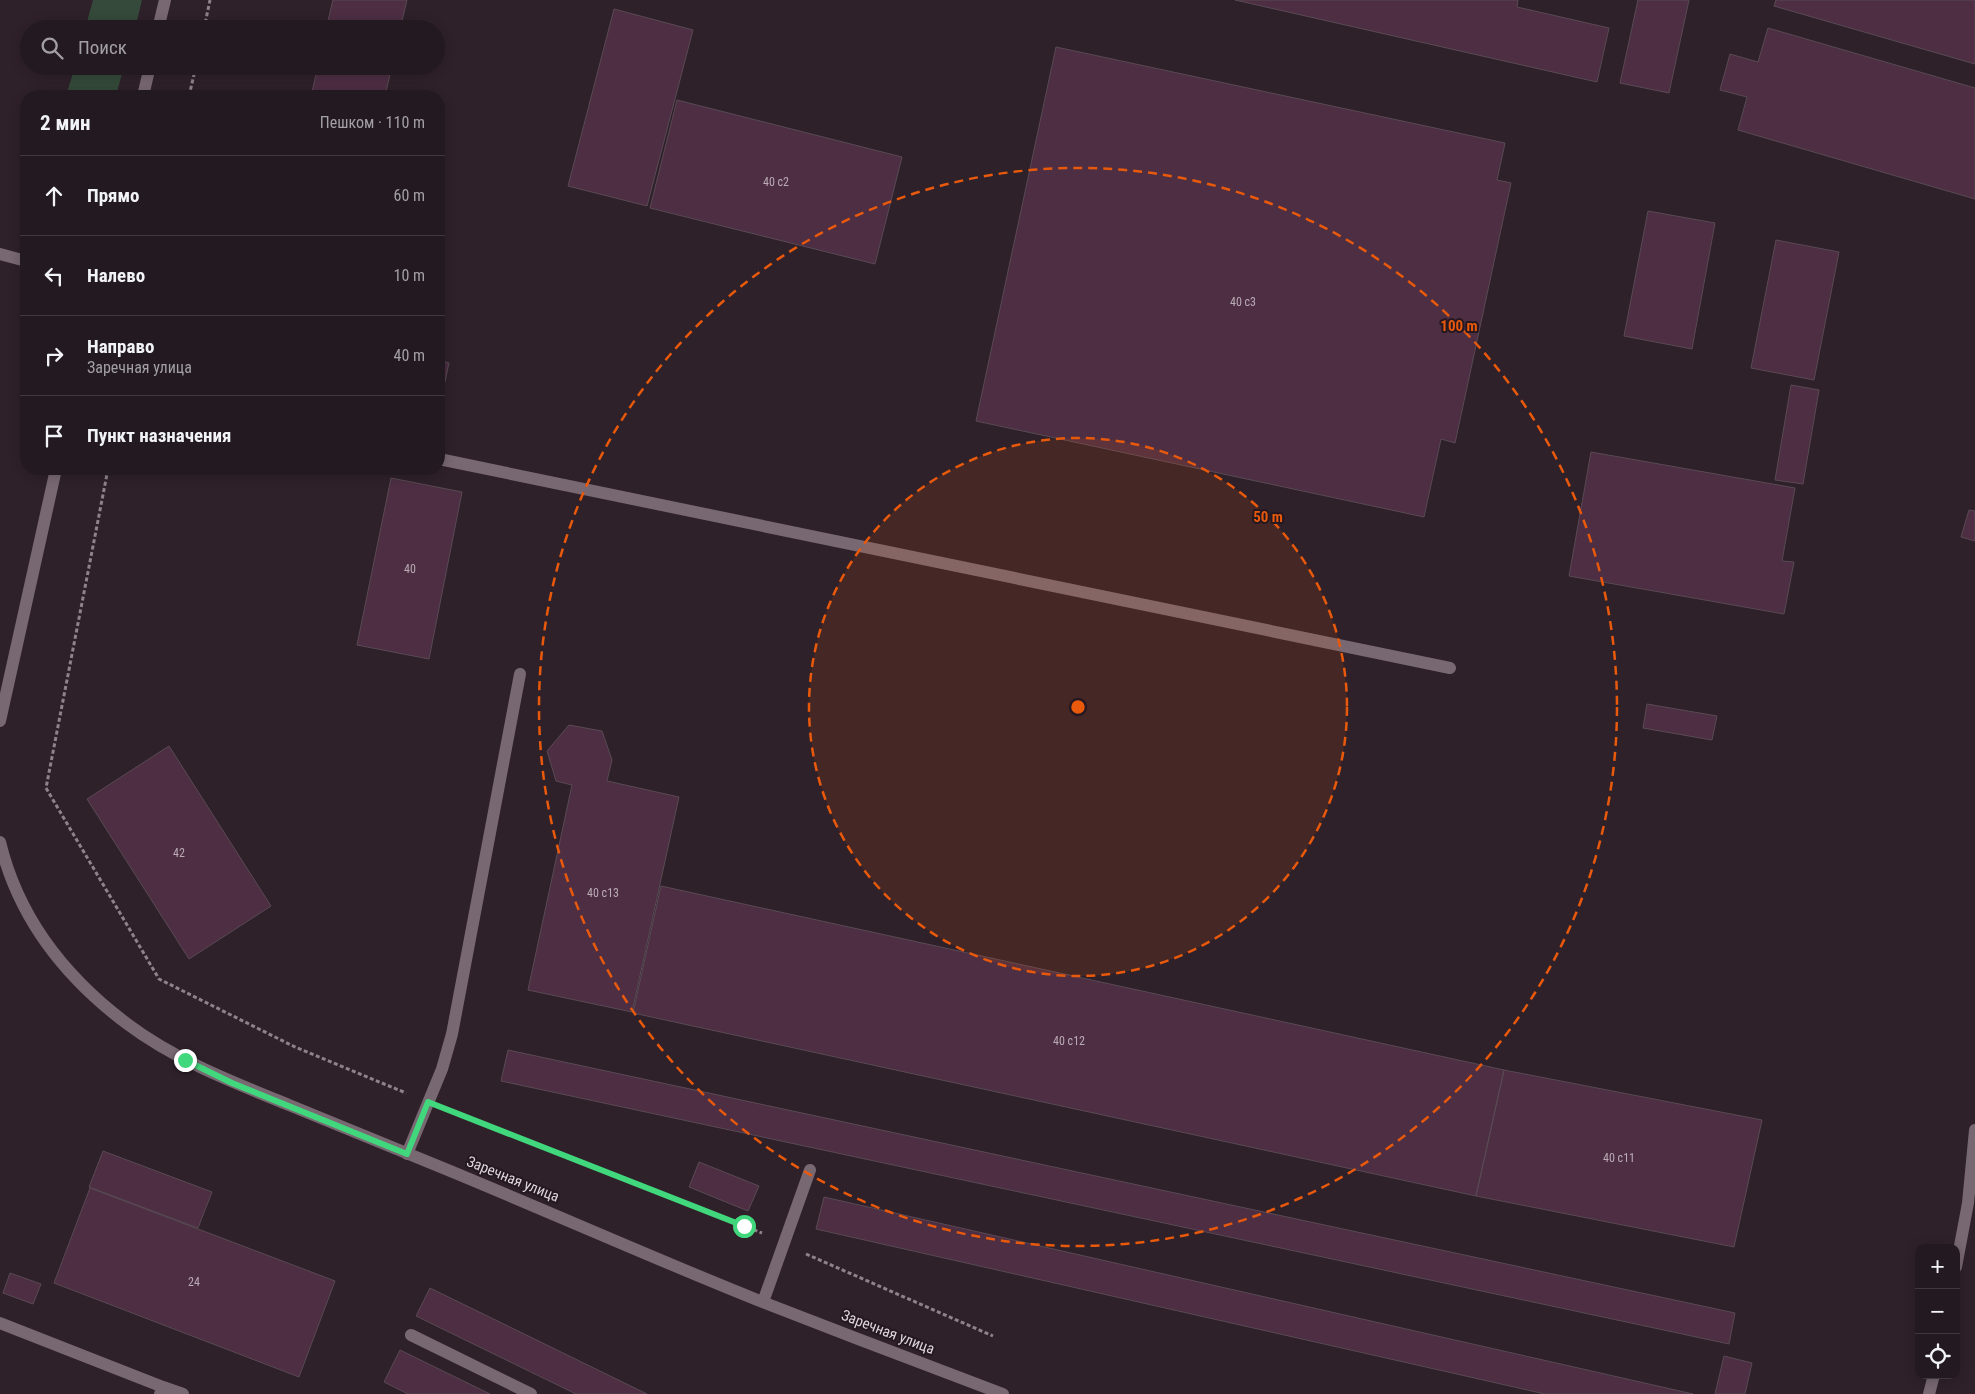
<!DOCTYPE html>
<html lang="ru">
<meta charset="utf-8">
<style>
body{margin:0;font-family:"Roboto Condensed",sans-serif;background:#2f262d;color:#f1f3f6}
.controls{position:absolute;right:15px;bottom:15px;display:grid;overflow:hidden;border-radius:10px;box-shadow:0 2px 12px #0003}
.controls button{width:45px;height:45px;display:grid;place-items:center;padding:0;border:0;border-bottom:1px solid #40383e;background:#231920;color:#f1f3f6;font:25px sans-serif}
.stop{position:absolute;width:15px;height:15px;margin:-11px;border:4px solid #41d77c;border-radius:50%;background:#fff}
.stop.end{background:#41d77c;border-color:#fff;box-shadow:0 1px 5px #0008}
.list{margin:0;padding:0;list-style:none}
h2{display:flex;justify-content:space-between;align-items:center;height:65px;margin:0;padding:0 20px;font-size:21px}
h2 small{font-size:16px;font-weight:400;color:#a3a0a5}
.list li{display:grid;grid-template-columns:32px 1fr auto;gap:15px;align-items:center;box-sizing:border-box;height:80px;padding:0 20px;border-top:1px solid #40383e}
.list b{display:block;font-size:19px;white-space:nowrap}
.list p{margin:0;font-size:16px;white-space:nowrap;color:#a3a0a5}
.list em{font-size:16px;font-style:normal;color:#a3a0a5}
.icon{flex:none;width:28px;height:28px;fill:none;stroke:currentColor;stroke-width:2;stroke-linecap:round;stroke-linejoin:round}
.map{position:relative;flex:none;width:1975px;height:1394px;overflow:hidden}
.search{position:absolute;background:#231920;box-shadow:0 2px 12px #0003;left:20px;top:20px;width:425px;height:55px;display:flex;align-items:center;gap:12px;box-sizing:border-box;padding:0 18px;border-radius:28px;color:#a3a0a5;font-size:19px}
.panel{position:absolute;background:#231920;box-shadow:0 2px 12px #0003;left:20px;top:90px;width:425px;height:385px;border-radius:20px}
.map>svg:first-child{display:block}
.green{fill:#354a3a}
.building{fill:#4d2e43;stroke:#594a54}
.lines{fill:none;stroke-linecap:round;stroke-linejoin:round}
.path{stroke:#8f838b;stroke-width:3;stroke-dasharray:4 2.5;stroke-linecap:butt}
.minor{stroke:#786872;stroke-width:12}
.route{stroke:#41d77c;stroke-width:6}
.ring{fill:none;stroke:#e8590c;stroke-width:2.5;stroke-dasharray:9 6}
.labels{text-anchor:middle;stroke-width:4;stroke-linejoin:round;paint-order:stroke}
.number-label{font-size:12px;fill:#baabb5}
.street-label{font-size:15px;fill:#ded5db;stroke:#251821}
.centre{fill:#e8590c;stroke:#251821;stroke-width:2.5}
.ring-label{font-size:15px;text-anchor:middle;font-weight:bold;fill:#e8590c;stroke:#251821;stroke-width:4;stroke-linejoin:round;paint-order:stroke}
</style>
<div class="map">
<svg width="1975" height="1394" viewBox="0 0 1975 1394">
<rect width="100%" height="100%" fill="#2f212a"/>
<path class="green" d="M93,0H142L135,29H85Z
M75,66H124L116,96H66Z"/>
<path class="building" d="M333,0H407L400,29H326Z
M1235,0H1518L1517,7L1609,28L1597,82Z
M1638,0H1689L1669,93L1620,83Z
M1776,0H1975V64L1774,6Z
M614,9L693,30L647,206L568,186Z
M1768,28L1975,88V199L1738,130L1747,97L1720,90L1730,54L1758,62Z
M1056,47L1505,143L1497,180L1511,183L1455,443L1441,439L1424,517L976,421Z
M318,66H392L385,96H311Z
M677,100L902,157L875,264L650,208Z
M1648,211L1715,223L1692,349L1624,336Z
M1776,240L1839,252L1814,380L1751,368Z
M439,360L449,363L439,409Z
M1791,385L1819,390L1803,484L1775,480Z
M1591,452L1795,488L1782,561L1794,562L1784,614L1569,576Z
M391,478L462,492L429,659L357,645Z
M1969,510L1975,511V541L1961,537Z
M1647,704L1717,716L1712,740L1643,728Z
M569,725L602,731L612,760L607,781L679,797L632,1012L528,990L572,785L556,781L547,751Z
M169,746L271,906L189,959L87,799Z
M661,886L1504,1070L1476,1196L633,1013Z
M508,1050L1735,1313L1729,1344L501,1081Z
M1504,1070L1762,1120L1734,1247L1476,1196Z
M103,1151L212,1192L198,1228L89,1187Z
M699,1162L759,1186L748,1211L689,1187Z
M90,1188L335,1281L299,1377L54,1283Z
M824,1197L1693,1394H1545L816,1229Z
M10,1273L41,1284L33,1304L3,1293Z
M430,1288L647,1394H576L416,1316Z
M400,1350L490,1394H408L384,1382Z
M1724,1356L1752,1363L1745,1394H1715Z"/>
<g class="lines">
<path class="path" d="M204,29L210,0
M189,96L196,66
M108,469L46,788L159,979L295,1047L406,1093
M451,1111L762,1233
M806,1254L993,1336"/>
<path class="minor" d="M158,29L165,0
M143,96L150,66
M0,254L26,261
M439,459L1450,668
M0,721L56,469
M0,842C18,917 65,977 126,1023C175,1060 232,1082 289,1105C340,1126 391,1147 443,1168C550,1212 657,1260 765,1303C844,1334 924,1364 1003,1394
M407,1154L442,1069L452,1034L520,674
M1956,1267L1968,1203L1975,1130
M763,1302L810,1170
M0,1323L163,1387
M411,1335L531,1394
M160,1394L163,1387L183,1394
M1929,1394L1934,1375"/>
</g>
<g class="lines">
<path class="route" d="M185,1060L232,1083L407,1154L428,1102L744,1226"/>
</g>
<circle cx="1078" cy="707" r="269" fill="#e8590c" fill-opacity=".12"/>
<g class="ring">
<circle cx="1078" cy="707" r="269"/>
<circle cx="1078" cy="707" r="539"/>
</g>
<g class="labels">
<g class="number-label">
<text x="776" y="186">40 с2</text>
<text x="1243" y="306">40 с3</text>
<text x="410" y="573">40</text>
<text x="179" y="857">42</text>
<text x="603" y="897">40 с13</text>
<text x="1069" y="1045">40 с12</text>
<text x="1619" y="1162">40 с11</text>
<text x="194" y="1286">24</text>
</g>
<g class="street-label">
<text transform="translate(513 1179) rotate(22)" y="5">Заречная улица</text>
<text transform="translate(888 1332) rotate(21)" y="5">Заречная улица</text>
</g>
</g>
<circle cx="1078" cy="707" r="8" class="centre"/>
<g class="ring-label">
<text x="1459" y="331">100 m</text>
<text x="1268" y="522">50 m</text>
</g>
</svg>
<div class="controls">
<button>+</button>
<button>−</button>
<button><svg class="icon" aria-label="locate" viewBox="0 0 24 24"><circle cx="12" cy="12" r="6"/><path d="M12 2v4M12 18v4M2 12h4M18 12h4"/></svg></button>
</div>
<div class="stop" style="left:744px;top:1226px"></div>
<div class="stop end" style="left:185px;top:1060px"></div>
<div class="search"><svg class="icon" aria-label="search" viewBox="0 0 24 24"><circle cx="10" cy="10" r="6"/><path d="M15 15l6 6"/></svg>Поиск</div>
<section class="panel">
<h2>2 мин<small>Пешком · 110 m</small></h2>
<ul class="list">
<li><svg class="icon" aria-label="ahead" viewBox="0 0 24 24"><path d="M12 20V5M6 11l6-6 6 6"/></svg><div><b>Прямо</b></div><em>60 m</em></li>
<li><svg class="icon" aria-label="left" viewBox="0 0 24 24"><path d="M17 20v-9H6M10 6l-5 5 5 5"/></svg><div><b>Налево</b></div><em>10 m</em></li>
<li><svg class="icon" aria-label="right" viewBox="0 0 24 24"><path d="M7 20v-9h11M14 6l5 5-5 5"/></svg><div><b>Направо</b><p>Заречная улица</p></div><em>40 m</em></li>
<li><svg class="icon" aria-label="arrive" viewBox="0 0 24 24"><path d="M6 21V4h12l-3 4 3 4H6"/></svg><div><b>Пункт назначения</b></div></li>
</ul>
</section>
</div>
